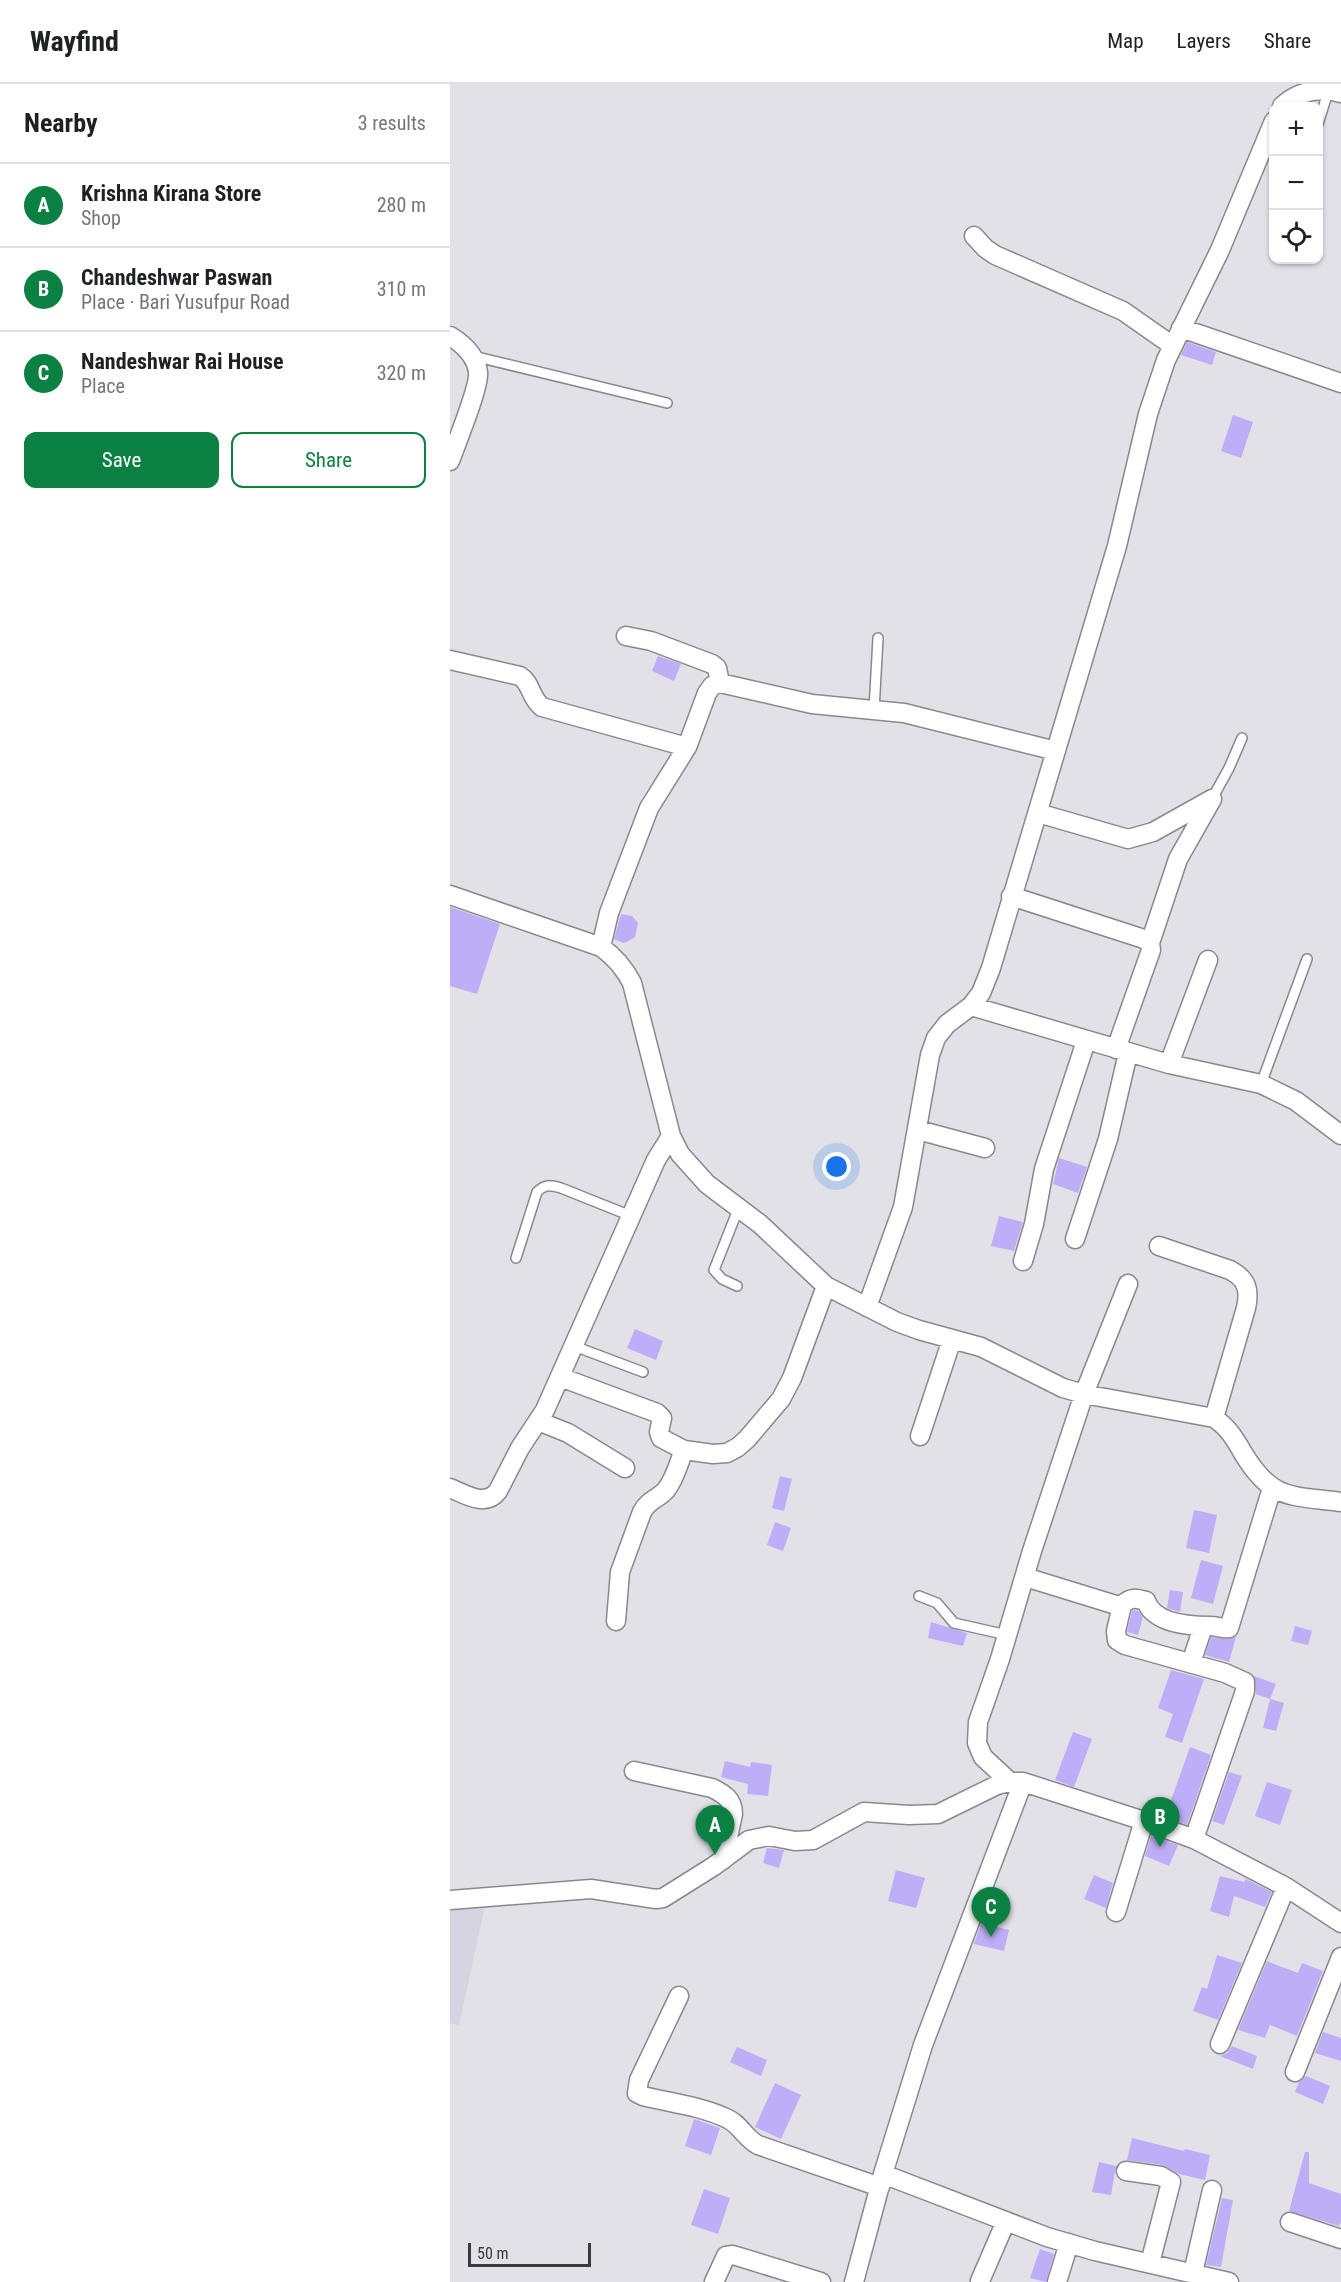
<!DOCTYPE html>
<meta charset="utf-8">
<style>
body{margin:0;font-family:"Roboto Condensed",sans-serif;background:#f6f6f6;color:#202124}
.controls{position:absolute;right:18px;top:18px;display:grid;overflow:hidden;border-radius:12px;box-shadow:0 2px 4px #0004}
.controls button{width:54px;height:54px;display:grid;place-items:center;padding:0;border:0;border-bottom:2px solid #e0e0e0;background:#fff;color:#202124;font:30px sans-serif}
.scale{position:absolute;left:18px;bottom:15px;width:123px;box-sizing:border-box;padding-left:6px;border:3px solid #3a3a3c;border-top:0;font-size:16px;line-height:21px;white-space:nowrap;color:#3a3a3c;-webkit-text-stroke:4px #e1e1e7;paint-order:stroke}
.you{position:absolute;left:387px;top:1083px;width:21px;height:21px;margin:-15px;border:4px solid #fff;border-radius:50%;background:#1a73e8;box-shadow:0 0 0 9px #1a73e833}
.badge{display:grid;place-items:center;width:39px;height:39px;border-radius:50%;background:#0b8043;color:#fff;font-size:20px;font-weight:700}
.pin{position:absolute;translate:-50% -50px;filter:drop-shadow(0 2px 3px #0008)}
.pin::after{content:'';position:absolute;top:32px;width:21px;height:18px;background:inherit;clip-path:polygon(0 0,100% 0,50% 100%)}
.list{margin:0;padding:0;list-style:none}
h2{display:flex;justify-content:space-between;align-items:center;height:78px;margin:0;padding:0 24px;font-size:26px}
h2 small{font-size:20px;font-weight:400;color:#757577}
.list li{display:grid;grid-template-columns:39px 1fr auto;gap:18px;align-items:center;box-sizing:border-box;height:84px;padding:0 24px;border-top:2px solid #e0e0e0}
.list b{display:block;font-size:22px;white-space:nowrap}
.list p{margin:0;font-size:20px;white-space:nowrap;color:#757577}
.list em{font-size:20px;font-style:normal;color:#757577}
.actions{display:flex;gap:12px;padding:18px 24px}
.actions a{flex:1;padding:14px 0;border:2px solid #0b8043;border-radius:12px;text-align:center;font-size:21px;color:#0b8043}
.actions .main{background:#0b8043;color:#fff}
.icon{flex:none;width:33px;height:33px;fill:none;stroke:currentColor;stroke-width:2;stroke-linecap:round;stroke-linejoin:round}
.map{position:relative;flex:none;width:891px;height:2198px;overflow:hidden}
header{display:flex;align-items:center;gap:36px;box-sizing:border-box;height:84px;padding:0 30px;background:#fff;border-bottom:2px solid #e0e0e0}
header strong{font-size:28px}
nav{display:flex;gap:33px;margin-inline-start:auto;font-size:21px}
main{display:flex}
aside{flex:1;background:#fff}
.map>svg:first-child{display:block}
.built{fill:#d6d4e1}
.building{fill:#beaef7}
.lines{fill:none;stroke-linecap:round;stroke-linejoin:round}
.service-casing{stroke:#89888e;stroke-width:12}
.minor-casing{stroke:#89888e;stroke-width:21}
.service{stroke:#fff;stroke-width:9}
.minor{stroke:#fff;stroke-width:18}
</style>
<header>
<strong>Wayfind</strong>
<nav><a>Map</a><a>Layers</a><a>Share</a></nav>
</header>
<main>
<aside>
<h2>Nearby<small>3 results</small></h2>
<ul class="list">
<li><span class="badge">A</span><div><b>Krishna Kirana Store</b><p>Shop</p></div><em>280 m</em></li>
<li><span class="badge">B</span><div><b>Chandeshwar Paswan</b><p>Place · Bari Yusufpur Road</p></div><em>310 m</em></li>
<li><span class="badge">C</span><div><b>Nandeshwar Rai House</b><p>Place</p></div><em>320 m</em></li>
</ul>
<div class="actions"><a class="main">Save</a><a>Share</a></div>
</aside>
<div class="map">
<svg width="891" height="2198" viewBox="0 0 891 2198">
<rect width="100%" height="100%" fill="#e1e1e7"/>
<path class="built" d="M0,1821L35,1822L9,1941L0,1939Z"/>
<path class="building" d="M737,258L766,268L762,281L731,271Z
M783,331L803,338L791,374L771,367Z
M208,572L231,580L224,597L202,587Z
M0,823L50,840L27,910L0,902Z
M171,830L182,832L188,839L185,853L177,858L173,859L164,855Z
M609,1074L637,1083L628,1109L603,1100Z
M549,1132L573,1138L564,1167L541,1162Z
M185,1245L213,1257L206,1276L177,1264Z
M330,1392L342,1395L334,1427L322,1424Z
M744,1426L767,1431L759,1469L736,1464Z
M325,1438L341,1444L333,1467L317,1461Z
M751,1476L773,1482L763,1520L741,1514Z
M720,1506L733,1508L730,1528L717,1524Z
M685,1526L688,1527L693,1533L688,1551L677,1548L682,1527Z
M481,1538L517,1549L513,1562L478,1554Z
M845,1542L862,1547L858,1561L841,1557Z
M761,1553L777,1555L786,1553L779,1578L755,1571Z
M721,1586L754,1595L732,1659L715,1653L723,1630L708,1624Z
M804,1592L826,1600L820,1615L806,1610Z
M820,1615L834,1619L826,1647L813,1644Z
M623,1648L642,1655L624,1703L605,1696Z
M740,1663L761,1671L737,1741L715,1733Z
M275,1677L300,1683L301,1678L322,1681L318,1712L297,1710L298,1700L271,1693Z
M779,1688L792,1692L774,1741L762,1737Z
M817,1698L842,1706L830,1741L805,1732Z
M701,1752L728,1761L719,1782L695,1772Z
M317,1764L334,1766L329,1784L313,1779Z
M446,1786L475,1794L466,1824L438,1817Z
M644,1791L663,1799L656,1824L634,1815Z
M770,1792L794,1798L796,1795L822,1808L815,1823L784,1812L779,1833L760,1827Z
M531,1839L559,1846L554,1867L524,1860Z
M767,1871L792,1879L768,1936L743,1927L752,1903L757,1905Z
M817,1877L848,1889L852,1879L873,1887L847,1952L820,1941L815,1954L788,1946Z
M873,1948L891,1954V1977L865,1969Z
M782,1962L807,1972L803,1985L770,1972L777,1969Z
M287,1963L317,1976L311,1992L280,1978Z
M856,1992L880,2002L873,2020L845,2008L849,1998Z
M325,1999L351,2011L331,2055L305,2043Z
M244,2035L270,2044L261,2071L235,2062Z
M682,2054L734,2067L735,2065L760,2071L755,2096L729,2090L713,2081L677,2076Z
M855,2068H859V2099L891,2110V2137L889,2142L839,2127Z
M649,2078L666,2082L661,2111L642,2108Z
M254,2105L280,2114L268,2150L241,2141Z
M772,2114L783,2116L771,2183L756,2181Z
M590,2165L604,2170L596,2198L580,2194Z"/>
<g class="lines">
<g class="service-casing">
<path id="service" d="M868,40L879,5
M23,272L217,319
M424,626L428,554
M762,715L779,684L792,654
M811,1000L857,875
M66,1174L87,1108C95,1100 100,1101 111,1104L181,1132
M287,1202L272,1195L264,1186L289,1123
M124,1262L193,1288
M469,1512L487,1519L504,1539L557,1551"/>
</g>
<g class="minor-casing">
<path id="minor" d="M832,22C849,7 869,3 891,9
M524,152L535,164L545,171L673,227L723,262
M731,244L891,299
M0,252C13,260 26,272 28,288C30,302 6,360 0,377
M176,552L201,557L262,580L267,584L270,599
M0,576L70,592C82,600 80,614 92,623L237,663
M588,729L678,755L703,748L762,715L728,775L700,859
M0,811L151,863C165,873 174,883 182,899L221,1052L230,1070L257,1100L310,1140L376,1202L447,1238L469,1246L531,1263L613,1304L634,1310L764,1334C778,1343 785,1355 793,1369C822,1417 840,1411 891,1418
M561,812L694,855L700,859L701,866L666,965
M151,863L159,829L199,724L237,663L257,609L262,602L270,599L362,620L454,629L606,667
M521,922L719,980L811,1000L846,1017L891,1051
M719,980L758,876
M468,1046L535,1064
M625,1155L658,1055L678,969
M709,1162L780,1186C797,1195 800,1206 796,1224L764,1334
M573,1177L584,1140L594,1085L636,957
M417,1223L453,1123L480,971L486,954L497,940L521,922L531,909L541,884L667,462L698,330L716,276L770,166L824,37
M110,1293L207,1329L212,1334L209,1348L211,1354L234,1366L263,1370L277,1369L288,1363L297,1355L331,1315L342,1294L376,1202
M88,1337L118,1349L175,1384
M470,1352L502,1255
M0,1404C15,1410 35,1424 48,1407L70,1364L95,1326L206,1076L221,1052
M575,1493L666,1521H672C681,1513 685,1514 696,1517C704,1540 740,1542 760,1542C767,1542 772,1545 779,1544L822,1404
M672,1521L666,1547L667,1556L675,1561L775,1589L795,1598V1607L744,1755
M166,1537L170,1488L192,1428C198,1416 208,1415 216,1406C225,1395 229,1378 234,1366
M741,1579L753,1543
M184,1687L262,1704C274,1710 283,1715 283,1730L273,1776
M560,1698L533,1673L527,1659L528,1638L550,1575L582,1467L634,1310L678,1200
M0,1816L141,1805L206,1815L213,1814L264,1782L299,1756L319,1752L345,1757L363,1756L414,1728L459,1731L488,1730L547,1701L560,1698H573L694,1737L744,1755L836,1803L891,1839
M666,1828L694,1737
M229,1912L189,1996L187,2009L193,2012C221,2019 250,2022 276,2034C289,2039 295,2054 308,2061L430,2103
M770,1960L836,1803
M845,1988L891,1873
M676,2087L711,2092L721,2098L700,2179
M433,2090L597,2153L645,2167L779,2198
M840,2138L891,2155
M743,2189L762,2106
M530,2197L556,2137
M264,2198L276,2172L283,2171L371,2198
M404,2198L433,2090L473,1961L573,1698
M607,2198L619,2159"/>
</g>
<use href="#service" class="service"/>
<use href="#minor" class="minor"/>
</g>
</svg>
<div class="controls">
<button>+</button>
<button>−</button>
<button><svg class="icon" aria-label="locate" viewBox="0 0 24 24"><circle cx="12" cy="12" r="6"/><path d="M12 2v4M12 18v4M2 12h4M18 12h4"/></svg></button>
</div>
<div class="scale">50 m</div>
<div class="you"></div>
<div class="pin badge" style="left:265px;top:1771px">A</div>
<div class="pin badge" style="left:710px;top:1763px">B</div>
<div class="pin badge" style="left:541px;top:1853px">C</div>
</div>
</main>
